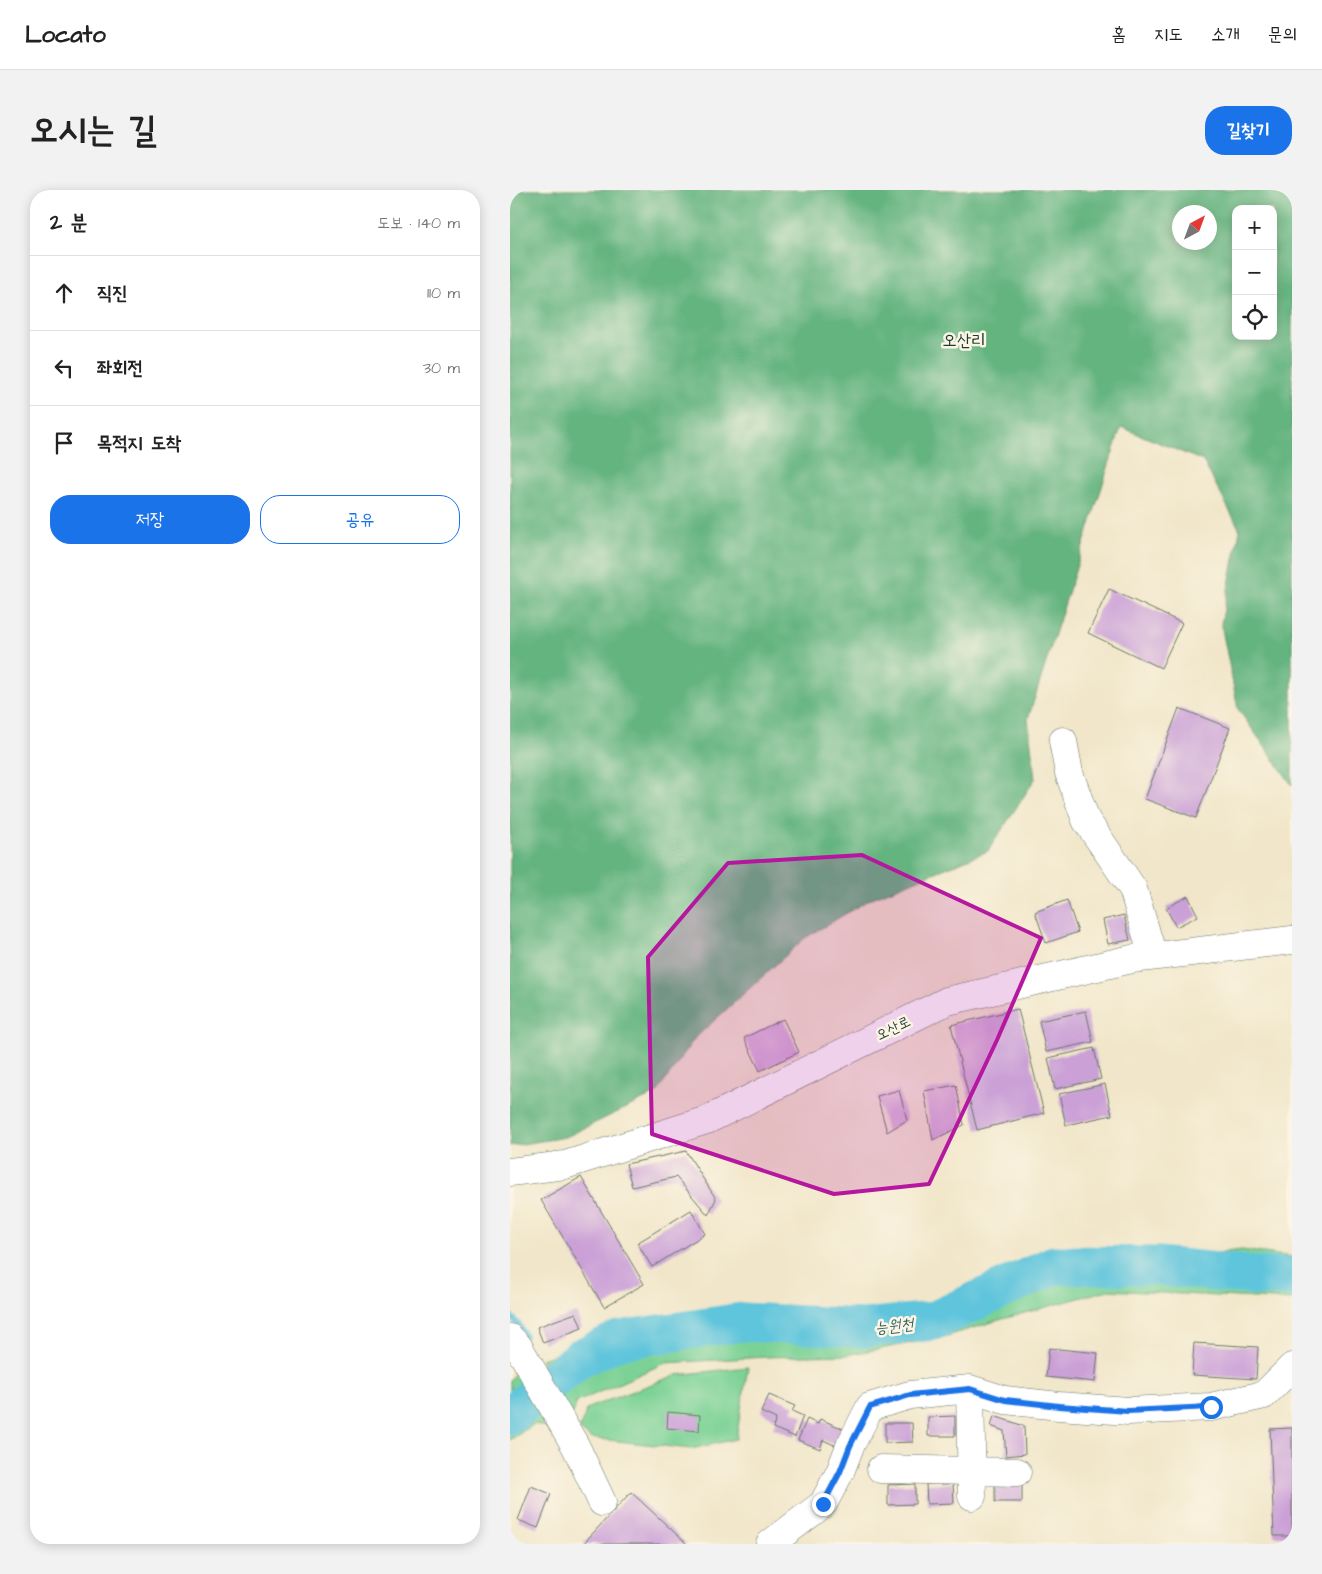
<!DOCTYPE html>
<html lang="ko">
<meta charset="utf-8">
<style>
body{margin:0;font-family:"Architects Daughter","Poor Story",sans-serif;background:#f2f2f2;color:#222}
.controls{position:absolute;right:15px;top:15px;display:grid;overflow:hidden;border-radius:10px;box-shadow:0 2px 12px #0003}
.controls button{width:45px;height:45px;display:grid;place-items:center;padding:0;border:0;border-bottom:1px solid #e0e0e0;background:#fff;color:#222;font:25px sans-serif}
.compass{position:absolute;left:662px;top:15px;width:45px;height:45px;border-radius:50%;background:#fff;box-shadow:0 2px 12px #0003;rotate:41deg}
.stop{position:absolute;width:15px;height:15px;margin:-11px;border:4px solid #1a73e8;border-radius:50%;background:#fff}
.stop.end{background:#1a73e8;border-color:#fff;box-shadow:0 1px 5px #0008}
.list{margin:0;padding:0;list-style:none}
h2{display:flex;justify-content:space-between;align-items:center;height:65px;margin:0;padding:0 20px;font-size:21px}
h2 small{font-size:16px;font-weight:400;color:#767676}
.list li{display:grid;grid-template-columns:32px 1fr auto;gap:15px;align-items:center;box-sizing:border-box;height:75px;padding:0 20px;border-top:1px solid #e0e0e0}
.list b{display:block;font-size:19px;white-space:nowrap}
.list em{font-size:16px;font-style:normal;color:#767676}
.actions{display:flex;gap:10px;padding:15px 20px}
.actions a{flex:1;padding:11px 0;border:1px solid #1a73e8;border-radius:20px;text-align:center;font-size:18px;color:#1a73e8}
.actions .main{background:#1a73e8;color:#fff}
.icon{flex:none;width:28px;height:28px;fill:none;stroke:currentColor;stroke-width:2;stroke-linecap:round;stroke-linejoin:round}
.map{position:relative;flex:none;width:782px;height:1354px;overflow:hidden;border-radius:20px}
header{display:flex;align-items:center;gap:30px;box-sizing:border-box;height:70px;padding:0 25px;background:#fff;border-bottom:1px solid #e0e0e0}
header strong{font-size:24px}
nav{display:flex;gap:28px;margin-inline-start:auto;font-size:18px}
.intro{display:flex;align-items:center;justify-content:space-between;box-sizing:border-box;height:120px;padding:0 30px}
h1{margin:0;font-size:35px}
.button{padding:12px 22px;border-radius:20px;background:#1a73e8;color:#fff;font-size:18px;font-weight:700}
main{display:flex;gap:30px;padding:0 30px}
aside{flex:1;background:#fff;border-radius:20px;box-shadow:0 2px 12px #0003}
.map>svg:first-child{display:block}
.green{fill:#7bd296;stroke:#4d8865}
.forest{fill:#64b47f;stroke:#42785a;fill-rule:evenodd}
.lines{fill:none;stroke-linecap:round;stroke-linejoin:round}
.stream{stroke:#5fc5dc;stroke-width:6}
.river{stroke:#5fc5dc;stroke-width:39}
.building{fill:#caa0d7}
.minor-casing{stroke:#687868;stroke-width:29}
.minor{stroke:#fff;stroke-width:28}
.route{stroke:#1a73e8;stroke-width:6}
.marked{fill:#b5179e;fill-opacity:0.2;stroke:#b5179e;stroke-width:4;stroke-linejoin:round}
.labels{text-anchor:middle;stroke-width:5;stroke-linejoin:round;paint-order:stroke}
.street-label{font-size:15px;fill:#1f3d34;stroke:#fcf5e5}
.water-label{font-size:16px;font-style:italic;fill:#2f5f5e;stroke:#fcf5e5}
.quarter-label{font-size:18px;fill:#1f3d34;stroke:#fcf5e5}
</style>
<header>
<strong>Locato</strong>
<nav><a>홈</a><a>지도</a><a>소개</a><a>문의</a></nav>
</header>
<div class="intro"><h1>오시는 길</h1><a class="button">길찾기</a></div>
<main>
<aside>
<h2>2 분<small>도보 · 140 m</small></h2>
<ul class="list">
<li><svg class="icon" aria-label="ahead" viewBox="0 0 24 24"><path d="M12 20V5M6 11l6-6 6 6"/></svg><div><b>직진</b></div><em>110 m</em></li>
<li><svg class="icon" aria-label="left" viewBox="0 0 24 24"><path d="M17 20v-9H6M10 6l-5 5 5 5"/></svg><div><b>좌회전</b></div><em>30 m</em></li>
<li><svg class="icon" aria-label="arrive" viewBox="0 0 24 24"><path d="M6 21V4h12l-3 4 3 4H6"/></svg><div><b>목적지 도착</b></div></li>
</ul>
<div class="actions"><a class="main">저장</a><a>공유</a></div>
</aside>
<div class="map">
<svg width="782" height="1354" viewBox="0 0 782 1354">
<rect width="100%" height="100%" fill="#fcf5e5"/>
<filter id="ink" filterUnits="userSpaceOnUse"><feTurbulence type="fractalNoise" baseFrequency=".02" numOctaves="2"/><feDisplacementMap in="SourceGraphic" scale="10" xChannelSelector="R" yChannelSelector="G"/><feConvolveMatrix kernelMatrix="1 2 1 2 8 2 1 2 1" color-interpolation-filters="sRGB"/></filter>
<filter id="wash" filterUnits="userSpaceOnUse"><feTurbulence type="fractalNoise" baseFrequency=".0096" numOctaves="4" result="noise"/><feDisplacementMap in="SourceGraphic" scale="20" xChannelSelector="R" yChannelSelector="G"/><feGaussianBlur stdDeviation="1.12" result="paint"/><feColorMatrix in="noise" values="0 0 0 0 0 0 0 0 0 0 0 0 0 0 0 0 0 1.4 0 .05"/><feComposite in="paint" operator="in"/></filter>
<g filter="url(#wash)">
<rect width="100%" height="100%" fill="#f1e6c9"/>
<path class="green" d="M732,1060L782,1067V1079L653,1074L543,1071V1074L423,1129L354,1136L232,1131L108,1147L69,1166L40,1188L31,1169L108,1144L230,1128L351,1133L422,1126L513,1078L544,1066H682Z
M547,1080H651L737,1093H782V1110L598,1100L489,1130L434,1147L337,1165L256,1167L155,1173L67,1212L60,1229L42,1194L107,1157L231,1138L353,1143L426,1135Z
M238,1177L226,1249L181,1259L80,1248L69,1239L78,1218L166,1185Z
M6,1183L9,1185L20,1206L0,1222V1190Z
M21,1210L39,1237L24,1234L0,1250V1228Z"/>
<path class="forest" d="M0,0H782V595L728,519L711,434L730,340L693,271L611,237L518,529L525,589L478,661L362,708L295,748L184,849L147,903L56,947L0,956ZM726,19H763V146H726ZM669,22H699V52H669Z"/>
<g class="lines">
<path class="stream" d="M0,1125L9,1135L15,1146"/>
<path class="river" d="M0,1225L70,1168L109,1150L232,1132L354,1138L423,1131L544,1075L648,1076L747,1086L782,1087"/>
</g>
<g id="blocks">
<path class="building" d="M599,399L672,433L651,478L578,443Z
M669,518L720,538L686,628L635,609Z
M678,706L688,726L666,737L656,718Z
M557,710L568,742L536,753L525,722Z
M614,725L620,750L598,754L593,730Z
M508,819L534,923L467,940L441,835Z
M576,821L583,852L536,862L529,831Z
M273,829L289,862L250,881L234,848Z
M584,858L591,889L545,899L538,868Z
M595,894L602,925L556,935L549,904Z
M446,895L454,935L423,950L414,901Z
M389,900L397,930L377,942L367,906Z
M176,961L206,1009L198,1025L166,987L122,997L116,974Z
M71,987L134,1094L94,1117L31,1010Z
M181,1020L195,1044L142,1077L127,1053Z
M66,1123L72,1138L33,1153L27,1137Z
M684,1153L748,1157L746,1189L682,1185Z
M539,1158L588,1163L585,1192L536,1187Z
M259,1205L285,1216L282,1221L293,1226L285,1247L263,1238L266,1229L251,1222Z
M158,1222L190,1225L189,1241L157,1238Z
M445,1226V1246H418V1227Z
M484,1226L514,1236L515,1264L496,1266L494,1241L481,1236Z
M297,1229L308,1234L310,1229L336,1240L329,1257L313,1250L310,1259L288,1250Z
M375,1233H402L403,1252L375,1253Z
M782,1238V1346H764L760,1239Z
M485,1292H512V1312H485Z
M443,1293L444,1313L417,1314L416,1294Z
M405,1294V1314L378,1315V1295Z
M21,1296L41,1304L28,1338L8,1330Z
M121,1302L177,1354H73Z"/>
</g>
</g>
<g filter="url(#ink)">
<use href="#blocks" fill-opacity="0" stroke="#687868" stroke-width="1"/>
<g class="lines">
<g class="minor-casing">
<path id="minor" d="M553,551L559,583L576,630L623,699L643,766
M0,982L55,975L197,930L437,811L622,769L782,750
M0,1148L8,1156L66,1257L92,1312
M460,1199L462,1306
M371,1279L507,1282
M260,1354L313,1314L330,1282L340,1256L360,1217L400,1205L460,1199L495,1210L549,1216L618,1221L701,1217L754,1205L782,1177"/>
</g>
<use href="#minor" class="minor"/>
</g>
</g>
<g class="lines" filter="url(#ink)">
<path class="route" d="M313,1314L330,1282L340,1256L360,1217L400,1205L460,1199L495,1210L549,1216L618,1221L701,1217"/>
</g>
<path class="marked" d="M352,665L531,748L487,850L419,994L324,1004L142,944L138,767L218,673Z"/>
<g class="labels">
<g class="street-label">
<text transform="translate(383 838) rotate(-26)" y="5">오산로</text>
</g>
<g class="water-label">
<text transform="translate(384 1135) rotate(-6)" y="6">능원천</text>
</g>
<g class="quarter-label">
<text x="454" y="156">오산리</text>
</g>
</g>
</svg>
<div class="controls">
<button>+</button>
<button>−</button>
<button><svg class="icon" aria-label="locate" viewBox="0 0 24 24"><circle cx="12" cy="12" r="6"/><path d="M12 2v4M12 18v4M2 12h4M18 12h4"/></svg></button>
</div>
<svg class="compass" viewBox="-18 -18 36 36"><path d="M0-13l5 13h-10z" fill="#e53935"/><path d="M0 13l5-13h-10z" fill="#767676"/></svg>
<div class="stop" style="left:701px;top:1217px"></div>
<div class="stop end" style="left:313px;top:1314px"></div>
</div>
</main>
